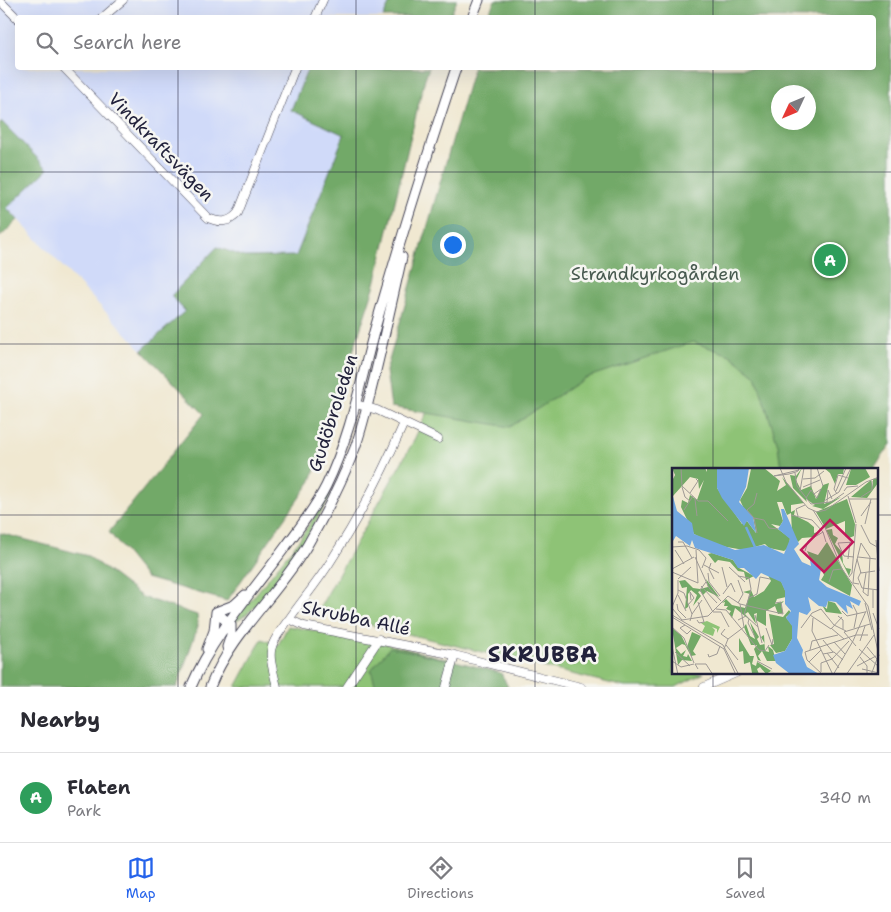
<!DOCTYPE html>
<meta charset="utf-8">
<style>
body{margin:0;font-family:"Shantell Sans",sans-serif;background:#f7f7f7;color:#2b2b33}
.compass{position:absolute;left:771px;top:85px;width:45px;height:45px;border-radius:50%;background:#fff;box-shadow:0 5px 20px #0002;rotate:226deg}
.you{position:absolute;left:452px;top:244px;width:18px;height:18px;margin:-12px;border:4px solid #fff;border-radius:50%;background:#1a73e8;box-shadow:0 0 0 8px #1a73e833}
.badge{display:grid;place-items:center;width:32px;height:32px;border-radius:50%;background:#2563eb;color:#fff;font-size:16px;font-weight:700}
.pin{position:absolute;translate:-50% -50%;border:2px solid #fff;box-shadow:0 1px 5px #0006}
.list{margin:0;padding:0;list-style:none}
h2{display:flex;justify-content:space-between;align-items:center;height:65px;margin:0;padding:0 20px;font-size:21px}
h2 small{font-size:16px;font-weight:400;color:#7c7c81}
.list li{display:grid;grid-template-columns:32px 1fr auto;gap:15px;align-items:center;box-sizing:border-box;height:90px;padding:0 20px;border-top:1px solid #e1e1e2}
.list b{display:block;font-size:19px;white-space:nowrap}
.list p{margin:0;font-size:16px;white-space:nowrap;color:#7c7c81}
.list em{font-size:16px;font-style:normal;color:#7c7c81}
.icon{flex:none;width:28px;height:28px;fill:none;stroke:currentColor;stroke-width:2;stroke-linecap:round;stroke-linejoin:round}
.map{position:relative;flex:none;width:891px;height:687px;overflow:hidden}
.search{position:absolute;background:#fff;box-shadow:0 5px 20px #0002;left:15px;right:15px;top:15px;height:55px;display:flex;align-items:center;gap:12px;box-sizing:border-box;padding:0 18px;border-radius:5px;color:#7c7c81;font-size:19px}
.sheet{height:155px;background:#fff}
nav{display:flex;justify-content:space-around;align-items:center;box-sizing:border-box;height:70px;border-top:1px solid #e1e1e2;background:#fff;font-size:14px;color:#7c7c81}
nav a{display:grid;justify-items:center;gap:2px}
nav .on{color:#2563eb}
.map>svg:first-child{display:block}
.built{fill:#d0daf9}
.green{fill:#8ec376;stroke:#587258;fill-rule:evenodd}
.forest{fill:#72a967;stroke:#4a6651;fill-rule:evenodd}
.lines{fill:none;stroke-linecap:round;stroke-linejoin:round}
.minor-casing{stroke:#414052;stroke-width:9}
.major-casing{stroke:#414052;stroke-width:11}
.minor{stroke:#fff;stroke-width:8}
.major{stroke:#fff;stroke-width:9}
.grid{fill:none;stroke:#22223b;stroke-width:1;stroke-opacity:0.55}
.labels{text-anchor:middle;stroke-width:5;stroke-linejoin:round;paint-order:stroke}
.street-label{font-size:18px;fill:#22223b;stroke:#f6f6f2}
.park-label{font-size:18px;fill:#485a50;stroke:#f6f6f2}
.district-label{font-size:22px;font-weight:bold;letter-spacing:1px;fill:#22223b;stroke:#f6f6f2}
.inset-river{fill:none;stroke:#72a8e0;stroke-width:2.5}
.inset-road{fill:none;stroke:#9e9995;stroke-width:1}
.view{fill:#c2185b;fill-opacity:0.15;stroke:#c2185b;stroke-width:2.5}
.inset-edge{fill:none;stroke:#22223b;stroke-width:2.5}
</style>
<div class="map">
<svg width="891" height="687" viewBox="0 0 891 687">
<rect width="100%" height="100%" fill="#f6f6f2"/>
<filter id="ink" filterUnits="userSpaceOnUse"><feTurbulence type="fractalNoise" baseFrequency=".02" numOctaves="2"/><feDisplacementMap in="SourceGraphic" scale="10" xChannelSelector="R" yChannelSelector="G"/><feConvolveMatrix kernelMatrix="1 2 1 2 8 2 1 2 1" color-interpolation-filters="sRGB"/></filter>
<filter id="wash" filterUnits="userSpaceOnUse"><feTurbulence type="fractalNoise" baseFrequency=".0096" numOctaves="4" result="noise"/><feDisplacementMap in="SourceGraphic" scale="20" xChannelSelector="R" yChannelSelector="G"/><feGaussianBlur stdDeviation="1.12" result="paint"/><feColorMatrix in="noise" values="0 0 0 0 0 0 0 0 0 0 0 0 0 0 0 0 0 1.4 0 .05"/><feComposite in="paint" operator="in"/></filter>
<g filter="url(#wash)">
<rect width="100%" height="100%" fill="#f0e8d1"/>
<path class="built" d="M0,0H391L383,18H18V68H308L291,110L344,135L296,256L245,257L217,248L185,311L142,350L7,208L2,122L0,124Z"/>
<path class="green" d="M891,0L867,469L674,470V673H704L676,687H625L330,615L320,607L413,442L434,397L486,138L874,68V18ZM778,92H808V122H778Z
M330,492L331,494C313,527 269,608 233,622L297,543Z
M288,626L379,642L455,661L450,687H236L262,639L278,645Z"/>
<path class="forest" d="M391,0H457L450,17H383Z
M495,0H891V444L874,469H781L778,445L756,376L730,355L693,342L585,378L510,427L391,407L386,371L473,68H874V18L487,17ZM778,92H808V122H778Z
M308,68H429L425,78L375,284L311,481L227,601L146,578L109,532L204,414L142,350L185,311L171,296L217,247L245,257L296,256L344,135L291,110Z
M2,122L48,169L7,208L18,220L0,237V124Z
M0,533L88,556L142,597L197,615L198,626L177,687H0Z
M390,647L459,662L501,673L508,687H376L371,670Z"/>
</g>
<g filter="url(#ink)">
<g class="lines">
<g class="minor-casing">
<path id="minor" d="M0,1L18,19
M102,18L123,0
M315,18L323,0
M64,68L208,218C220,223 229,223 238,213L295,68
M356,404L377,410L438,439
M404,423C384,469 361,514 334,556C321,578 304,598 289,619L304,626L450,654L581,687
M277,687C268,650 266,650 289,619
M347,687L379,639
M446,687L455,655
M704,687L736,673"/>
</g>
<g class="major-casing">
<path id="major" d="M472,18L479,0
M216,612L231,625V635L227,647
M207,649L214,631L216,612L234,605L245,595
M191,687C213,635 253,591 286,546C300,527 315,508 326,486C350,437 360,384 374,332C399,243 427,155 456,68
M210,687C232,632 279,594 308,544C326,513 342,481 355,448C363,426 368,402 374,379C384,338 393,297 402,257"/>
</g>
<use href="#minor" class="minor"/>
<use href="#major" class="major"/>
</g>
</g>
<path class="grid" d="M178,0V18M356,0V18M535,0V18M713,0V18M178,68V687M356,68V687M535,68V687M713,68V470M0,172H891M0,344H891M0,515H674M877,515H891M713,673V687"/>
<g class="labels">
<g class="street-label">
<text transform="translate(161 147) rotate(46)" y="6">Vindkraftsvägen</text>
<text transform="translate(333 413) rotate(-72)" y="6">Gudöbroleden</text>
<text transform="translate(356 618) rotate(12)" y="6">Skrubba Allé</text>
</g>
<g class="park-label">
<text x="655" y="280">Strandkyrkogården</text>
</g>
<g class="district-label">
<text x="543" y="662">SKRUBBA</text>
</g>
</g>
<g transform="translate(672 468)">
<rect width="206" height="206" fill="#f0e8d1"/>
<path d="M35,153L48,159L45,165V161L40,159L43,162L41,168L30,164L33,158L29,155Z" fill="#8ec376"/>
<path d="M0,0H33L35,4V0H45V20L70,56L75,53L84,65L81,49L72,41L68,32L75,20L79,1L92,0L108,13L105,23L114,17L110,9L132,35L119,37V44L123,42L122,47L136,54L142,59V65L146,64L142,69L130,70L126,74L120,65L119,45L115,47L110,34H105L111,53L108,58L99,56L118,70L117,79L112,83L97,80L93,76L72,82L43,77L22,66L9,39L10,32L16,35L18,27L25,32L32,12L27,21L26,11L18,9L1,28L0,13L3,7ZM130,0L124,12L129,22L139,18L144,31L151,17L157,15L152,36L169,29L151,41L140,38L143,37L134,31L135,34L121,20L118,7L124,8ZM152,0L156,1L172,0L171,6H166L163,16L158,5ZM193,0L198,9L184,17H174L179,1ZM206,10V15L195,30L179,29L199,12L201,19V11ZM175,31L183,56L182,68L177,70L173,68V53L154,61L144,44ZM160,61L161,67L166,70L163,76L170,84L171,95L174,100L179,101L177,108L154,62ZM155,74L180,117L178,128L149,112L152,107L150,102L138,90L135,83L146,87ZM40,85L61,92L67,100L82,108L74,112L72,104L66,103L58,94L46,92L43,95L36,86ZM96,107L109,113L113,122L114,129L105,131L103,136L112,133L109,136L111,145L106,146L103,138L94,143V158L84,152L85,145L82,146L84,156L76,144L73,146L79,153L63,140L60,150L57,146L59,143L54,141L56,138H52L53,134L50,135L54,131L60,137L73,140L78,126L71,124L79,122L82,129L92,123L99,113ZM34,111L47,129L35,123L31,127L28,123L26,124L29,128L21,138L25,127L19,122L16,126V139L13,141L15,119L10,120L7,113L13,112L21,120L28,121L36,119ZM156,133L163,135L170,146L154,144L150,137L155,141ZM117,142L119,145L114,149L120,157V171L113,183L104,185L98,177L102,176L97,146L111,149ZM78,154L87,169L85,171L88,177L93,176L89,169L92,167L93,183L97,184L96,178L101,182L104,193H95L90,183L86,188L89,193L86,192L82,181L85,177H79L72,159L74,156L78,168L83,171ZM0,160L9,167L15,179L20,164L29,168L21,183L24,187L19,188L13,177L10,176L4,180L9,186L14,182L11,188L15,189L16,186L20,193L10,192L6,197ZM67,170L78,188H82L80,196L84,198L85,194L87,195L104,206L99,203L94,206L88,199L85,201L87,206L80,205L78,194L72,196L71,183L67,184Z" fill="#72a967"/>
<path d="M45,0H77L74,19L67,34L81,49L84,65L75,53L72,58L50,30L45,20ZM0,25L5,43L20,55L22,66L63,82L92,77L112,86L118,71L106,61L111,53L109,41H112L127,76L122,81L130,94L139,98L138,92L149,101L147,112L155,119L189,133L187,138L178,133L181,141L174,137L176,146L164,134L156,133L154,139L147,138L136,129L139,142L135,147L127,144L125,170L131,182L130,187L135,199L147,206H118L104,195L101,187L113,183L120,171V158L114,150L119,143L113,136V123L109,114L89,105L84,111L72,100H66L61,92L23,80L20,72L18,78L4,68L1,73Z" fill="#72a8e0"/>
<path class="inset-river" d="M74,59L83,79"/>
<path class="inset-road" d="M9,0L10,18L26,33H36L56,53M108,0L114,14L136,40L145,44L154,42L194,14L207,9M145,0L151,18M127,2L102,8L117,6L124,4L126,3L127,1L128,0M123,5L125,18L139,36L159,34L172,25M131,11L143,10L152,3M10,19L13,29L18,33M131,19L148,12M139,20V0M128,23L132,0M164,23L174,0M172,23L175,19L186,18M18,25L26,13L24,11M85,25L82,36L75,42L82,50L92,52L97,60L106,61M165,26L162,21L166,7L176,10M176,28L184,55M189,29L200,22V13M134,30L139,22L145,30L149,21L142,26M23,31L25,48M177,31H207M152,33L167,24L179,0M155,34L156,22L160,31M12,42L21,28M141,42L151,58M119,47L140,52L151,64M126,48L124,41L133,37M189,48L199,34M82,50L85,65M193,56L199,31M152,57L170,101L196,138L207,188M189,57L198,75L207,80M204,72L207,103M6,74H11L20,90M0,79L15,78L27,82L34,90L30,100M3,82L12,96M133,83L136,73L151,64L154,74M23,89L37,120L49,133M182,89L172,88L166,75L183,74M186,89L204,91M176,91L178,74M185,91L189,105L203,103M39,95L37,101L42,111M32,97L47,105M50,99L55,119M57,99L73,114M0,101L22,89M0,104L26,115L24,82M189,104L186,110L190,120L207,122M36,105L37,114L48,128M66,108L77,110L79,121L72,147M177,109L180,105L184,56M6,111L19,99M34,114L28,122L41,144M157,114L161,102L170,101M187,116L181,115L182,104L189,75L198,89L196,128L191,124L194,105M29,118L45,135M6,122L12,125L20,146L18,153M201,122V140M51,126L59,115L63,124M6,127L14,143M77,130L85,126L88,109L98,111M66,135L71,126L66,112M193,135L200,162M5,136L6,142L14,150M16,137L22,130L18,124L19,132M181,137L185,145L182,160M0,139L6,125V112M0,140L10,152L36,148L56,128L68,136L111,146L109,134L103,135M44,141L54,142L87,182L93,183L97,177M170,143L175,148L193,144M41,144H49L57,159M201,145L207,161M20,146L30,132M0,147L51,177L67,207M83,147L90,175M138,147L159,161L170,149M166,148L171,152V161M0,149L52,181L64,207M141,150L140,163L161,207L181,173L194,143M77,151L76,155L83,169M25,152L27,155L32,154L26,134M66,152L74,148L86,159M13,157L8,160L15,166L19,162M0,159L12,170L22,195M94,160L100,177L101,171M129,160L140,145L149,141L162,157L174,163M159,160L172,171M53,161L49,166L56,171M172,164L198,156M172,164L184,178M151,172L161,184M188,173L193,158M162,174L173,186M54,177L66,192M0,178L6,207M195,179L205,191L199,207M52,181L56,171L72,159L68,136M187,181L207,199M138,182L140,173L166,167M3,184L18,198M155,185L167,200M36,186L37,189L45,186L48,178M151,186L162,184L171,192M188,189L195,198V207M0,193L9,199L22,196M85,193L100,201M137,194L149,182M185,198L204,188M26,201L23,196H34L41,207M190,201L207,205M149,204V195L160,191L177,173M151,207L135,192L133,184L184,167H196M174,207L202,167"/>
<path class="view" d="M158,52L181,74L152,104L129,82Z"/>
<rect width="206" height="206" class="inset-edge"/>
</g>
</svg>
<svg class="compass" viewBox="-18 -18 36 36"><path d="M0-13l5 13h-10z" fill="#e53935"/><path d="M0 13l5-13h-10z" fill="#7c7c81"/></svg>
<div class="you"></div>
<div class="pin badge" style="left:830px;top:260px;background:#2e9e5b">A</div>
<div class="search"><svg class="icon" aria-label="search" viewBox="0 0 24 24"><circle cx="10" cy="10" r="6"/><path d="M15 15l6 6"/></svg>Search here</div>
</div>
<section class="sheet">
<h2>Nearby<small></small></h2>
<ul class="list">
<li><span class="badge" style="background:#2e9e5b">A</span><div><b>Flaten</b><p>Park</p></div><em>340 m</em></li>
</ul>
</section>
<nav>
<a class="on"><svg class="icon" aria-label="map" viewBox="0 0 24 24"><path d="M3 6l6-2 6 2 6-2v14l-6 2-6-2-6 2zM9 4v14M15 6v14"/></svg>Map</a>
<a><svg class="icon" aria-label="directions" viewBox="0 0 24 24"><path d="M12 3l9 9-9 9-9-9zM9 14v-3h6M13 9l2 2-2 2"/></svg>Directions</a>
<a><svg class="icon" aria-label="saved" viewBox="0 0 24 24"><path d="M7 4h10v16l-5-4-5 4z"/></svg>Saved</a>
</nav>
